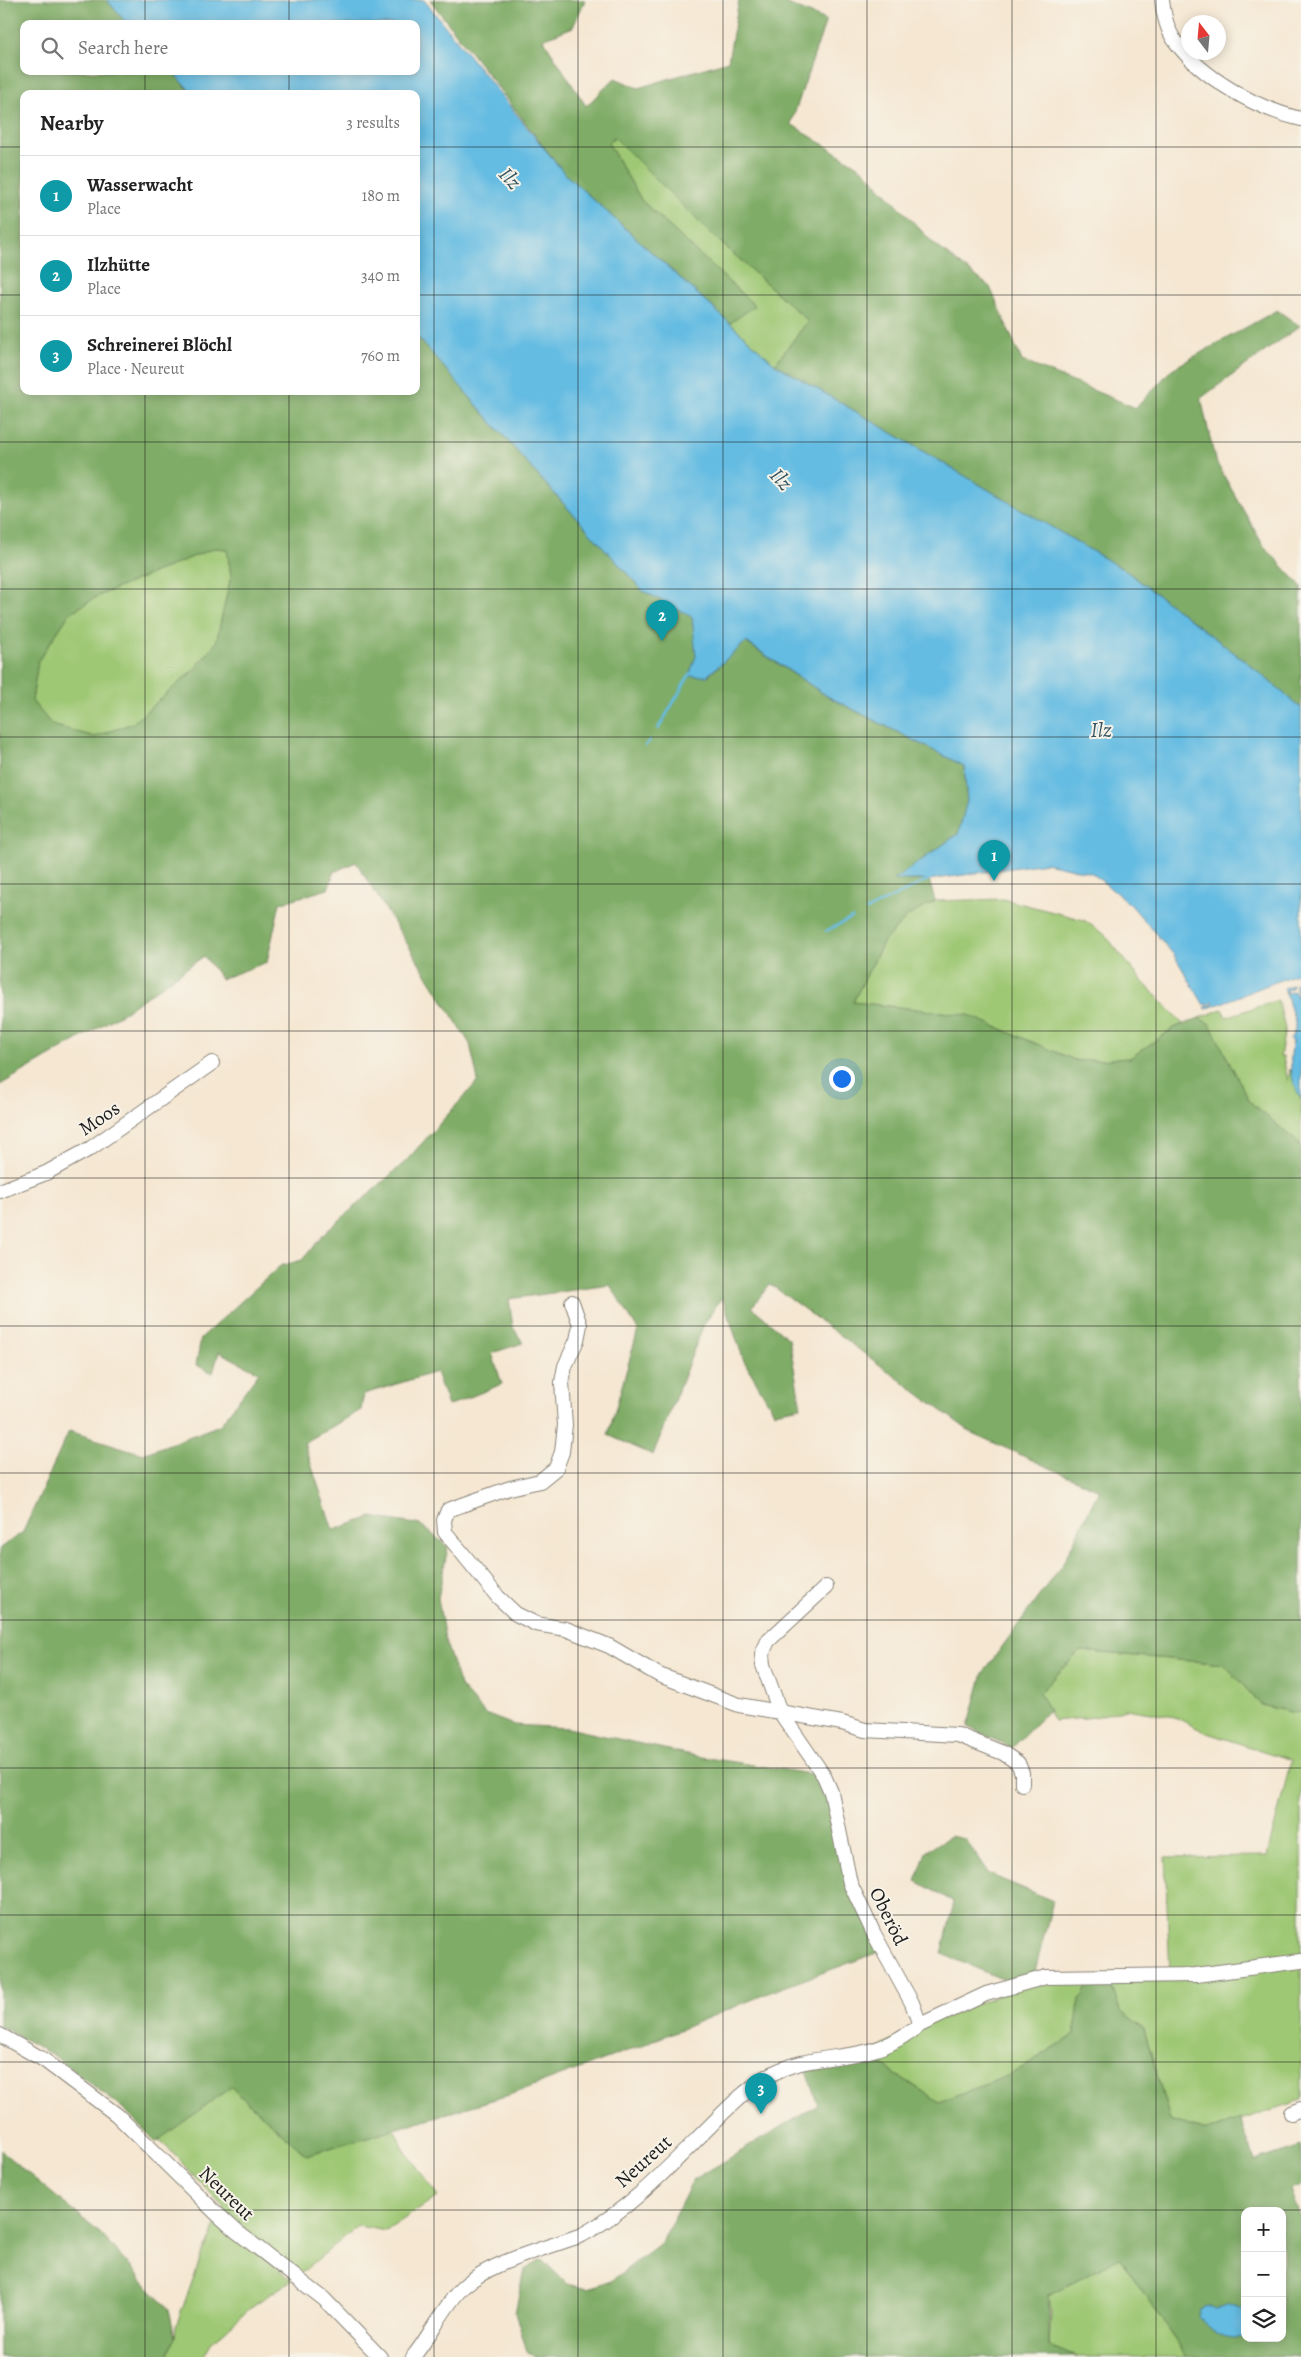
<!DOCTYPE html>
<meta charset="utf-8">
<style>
body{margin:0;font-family:Alegreya,serif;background:#f2f2f2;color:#222}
.controls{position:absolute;right:15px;bottom:15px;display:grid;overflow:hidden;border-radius:10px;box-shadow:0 2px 12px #0003}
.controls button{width:45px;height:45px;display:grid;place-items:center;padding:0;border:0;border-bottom:1px solid #e0e0e0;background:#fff;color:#222;font:25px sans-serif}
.compass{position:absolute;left:1181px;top:15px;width:45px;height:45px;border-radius:50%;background:#fff;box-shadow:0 2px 12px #0003;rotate:344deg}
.you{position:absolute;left:841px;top:1078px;width:18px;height:18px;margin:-12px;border:4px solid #fff;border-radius:50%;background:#1a73e8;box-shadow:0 0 0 8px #1a73e833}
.badge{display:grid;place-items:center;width:32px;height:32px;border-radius:50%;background:#7c3aed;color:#fff;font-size:16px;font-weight:700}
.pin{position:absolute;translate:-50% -41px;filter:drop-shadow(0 1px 2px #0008)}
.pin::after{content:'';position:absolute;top:26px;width:18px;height:15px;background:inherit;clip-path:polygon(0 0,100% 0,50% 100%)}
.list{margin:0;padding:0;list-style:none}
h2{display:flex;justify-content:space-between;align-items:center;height:65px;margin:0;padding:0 20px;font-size:21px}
h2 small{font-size:16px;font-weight:400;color:#767676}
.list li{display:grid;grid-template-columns:32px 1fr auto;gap:15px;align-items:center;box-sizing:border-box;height:80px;padding:0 20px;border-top:1px solid #e0e0e0}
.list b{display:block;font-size:19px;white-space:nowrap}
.list p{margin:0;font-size:16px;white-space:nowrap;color:#767676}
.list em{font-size:16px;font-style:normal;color:#767676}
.icon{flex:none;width:28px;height:28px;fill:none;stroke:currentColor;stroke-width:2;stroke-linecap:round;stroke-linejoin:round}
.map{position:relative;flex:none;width:1301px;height:2357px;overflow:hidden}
.search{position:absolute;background:#fff;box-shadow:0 2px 12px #0003;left:20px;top:20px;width:400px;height:55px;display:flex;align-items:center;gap:12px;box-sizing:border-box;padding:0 18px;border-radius:10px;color:#767676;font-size:19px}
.panel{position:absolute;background:#fff;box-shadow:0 2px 12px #0003;left:20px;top:90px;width:400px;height:305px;border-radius:10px}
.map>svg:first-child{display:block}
.green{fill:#9fc874;stroke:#5e7248}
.forest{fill:#7fac66;stroke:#4e6441;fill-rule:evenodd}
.water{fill:#65bce2;stroke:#406c7f}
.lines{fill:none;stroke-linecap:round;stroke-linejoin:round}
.stream{stroke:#65bce2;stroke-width:2.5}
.minor-casing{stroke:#888277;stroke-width:16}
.minor{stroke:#fff;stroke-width:14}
.grid{fill:none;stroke:#1c1c1c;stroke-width:1;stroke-opacity:0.55}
.labels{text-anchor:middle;stroke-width:4;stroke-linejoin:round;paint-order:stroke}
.street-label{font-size:20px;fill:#1c1c1c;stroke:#f7f3e8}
.water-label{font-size:21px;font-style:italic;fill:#365461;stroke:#f7f3e8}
</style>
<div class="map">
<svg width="1301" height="2357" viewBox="0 0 1301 2357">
<rect width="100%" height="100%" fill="#f7f3e8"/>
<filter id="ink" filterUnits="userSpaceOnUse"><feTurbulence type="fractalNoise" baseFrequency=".02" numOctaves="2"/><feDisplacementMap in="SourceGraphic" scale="10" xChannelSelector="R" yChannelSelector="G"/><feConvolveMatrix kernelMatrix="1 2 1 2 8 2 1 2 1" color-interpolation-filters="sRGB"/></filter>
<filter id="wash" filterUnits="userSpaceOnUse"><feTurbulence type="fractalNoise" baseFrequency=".0096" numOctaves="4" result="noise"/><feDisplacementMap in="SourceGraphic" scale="20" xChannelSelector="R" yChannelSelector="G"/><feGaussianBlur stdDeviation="1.12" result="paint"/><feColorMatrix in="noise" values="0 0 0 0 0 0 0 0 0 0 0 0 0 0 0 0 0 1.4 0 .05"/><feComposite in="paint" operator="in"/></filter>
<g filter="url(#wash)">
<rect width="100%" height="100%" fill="#f5e7d2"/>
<path class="green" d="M615,137L707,230L808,321L775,364L730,323L754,306L642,201L608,143Z
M214,548L227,549L231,576L216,643L195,669L133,723L95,737L51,725L32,701L38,661L70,613L98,596Z
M1003,899L1084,920L1105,935L1142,981L1183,1024L1174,1028L1130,1058L1077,1061L968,1015L853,1002L884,941L908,916L935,901Z
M1278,1000L1285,1028L1280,1057H1283L1288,1081L1290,1069L1301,1099V1145L1250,1102L1210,1025L1199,1018L1222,1009L1226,1017Z
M1080,1651L1224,1664L1261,1705L1295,1713L1301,1711V2100L1206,2131L1170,2120L1144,2029L1120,2011L1109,1977L1170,1976L1165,1857L1267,1856L1291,1760L1207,1733L1175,1717L1126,1709L1095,1717L1054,1721L1039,1693Z
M1046,1977L1090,1982L1080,2000L1074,2035L1010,2075L939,2102L867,2055L920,2025Z
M231,2087L306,2155L394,2129L404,2149L438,2196L386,2231L358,2226L300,2274L224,2212L223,2206L159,2139Z
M218,2221L292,2280L255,2304L211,2343L203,2357H168L175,2337L176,2326L203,2252Z
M1120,2258L1187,2357H1076L1049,2346L1051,2313L1049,2295Z"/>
<path class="forest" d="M0,0H108L129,24H24V71H172L192,94H24V391H416V335L535,472L643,591L692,617L708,676L745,642L827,696L964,766L967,801L958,834L894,880H929L935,901L908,916L884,941L853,1002L968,1015L1077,1061L1130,1058L1174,1028L1199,1018L1210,1024L1250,1102L1301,1145V1711L1295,1713L1261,1705L1224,1664L1080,1651L1039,1693L1049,1710L1012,1748L968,1727L983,1673L1063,1563L1099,1490L972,1433L770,1284L752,1307L789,1339L801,1407L774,1412L744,1361L722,1297L704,1324L653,1455L608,1435L638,1330L610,1285L509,1299L513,1327L523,1343L492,1353L502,1384L448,1406L436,1372L364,1394L361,1410L304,1443L333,1530L372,1517L421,1525L448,1547L438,1598L445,1640L460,1686L485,1714L514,1725L568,1728L701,1757L824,1776L845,1859L879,1952L773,1991L638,2047L509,2095L306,2155L231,2087L156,2142L125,2110L53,2055L0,2026V1548L23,1532L69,1431L143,1454L220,1425L259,1372L219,1352L213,1373L196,1365L201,1338L280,1266L302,1260L325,1233L405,1162L478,1081L470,1044L356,862L334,872L328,889L280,903L267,962L221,979L204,956L123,1013L0,1085ZM214,548L227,549L231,576L216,643L195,669L133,723L95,737L52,725L32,701L38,661L70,613L98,596Z
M430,0H585L573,27L543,39L586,106L615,78L638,88L728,61L739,0H778L826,20L791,124L864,170L934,244L990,287L1022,361L1136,408L1172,369L1277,310L1300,326L1201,398L1215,460L1263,545L1301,586V708L1249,664L1126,571L775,364L808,321L707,230L614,137L608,143L642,201L755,306L730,323L565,174Z
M950,1836L965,1839L989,1874L1053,1901L1034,1975L1009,1982L942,1954L954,1902L916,1881L926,1852Z
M1109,1977L1120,2011L1144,2029L1170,2120L1206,2131L1240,2119L1255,2161L1301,2146V2186L1290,2190L1301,2219V2357H1187L1120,2258L1049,2295V2346L1076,2357H534L527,2351L515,2313L524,2269L542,2259L567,2284L587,2289L611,2281L662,2242L693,2180L818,2105L804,2066L867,2055L939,2102L1010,2075L1074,2035L1080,2000L1090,1982ZM1245,2211H1282V2338H1245Z
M0,2150L100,2233L169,2309L175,2337L168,2357H0Z"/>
<path class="water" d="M107,0H424L565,174L775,364L1126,571L1249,664L1301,708V972L1206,1009L1205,1007L1214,1004V1002L1204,1005L1174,955L1131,905L1092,873L1046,863L929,880H894L958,834L967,801L964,766L827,696L746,642L707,676H689L696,656L692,617L643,591L535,472L416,335V94H193L172,71H416V24H127Z
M1301,982V1099C1290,1081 1289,1061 1293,1041L1290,1040L1295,1030V1022L1284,988L1292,985L1293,987L1286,990L1287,993L1294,991L1300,1002L1295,984Z
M1231,2305L1245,2310L1243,2337C1223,2341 1213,2332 1198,2318L1200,2309L1207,2306L1216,2310Z"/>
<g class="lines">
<path class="stream" d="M658,729L690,674
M645,746L650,740
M867,910L930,879
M826,931L852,918"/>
</g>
</g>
<g filter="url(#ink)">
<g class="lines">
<g class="minor-casing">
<path id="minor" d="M1162,0C1163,12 1167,30 1175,41C1202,78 1257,109 1301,119
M0,1191L46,1173L91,1148L212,1063
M572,1302L580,1325L577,1340L565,1366L562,1382L565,1425L562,1452L556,1468L540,1481L510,1488L448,1510L444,1520L445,1532L498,1597L516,1614L536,1624L566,1629L609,1646L659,1675L739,1705L842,1723L865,1730L958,1735L1003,1753L1018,1763L1022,1773V1784
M826,1587L768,1641L762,1654L763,1665L780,1712L824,1776L831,1792L850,1883L874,1934L912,2003L920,2025L986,1994L1046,1977L1196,1975L1301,1961
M0,2035L44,2060L117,2115L215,2212L236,2231L324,2299L380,2357
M1291,2113L1301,2109
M413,2357C430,2336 441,2311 460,2290C485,2263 547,2248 582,2235C630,2209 669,2167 707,2129C726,2110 746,2089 770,2075C806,2054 850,2061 887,2045C899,2040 909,2032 920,2025"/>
</g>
<use href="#minor" class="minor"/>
</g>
</g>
<path class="grid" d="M145,0V24M289,0V24M434,0V2357M578,0V2357M723,0V2357M867,0V2357M1012,0V2357M1156,0V2357M145,71V94M289,71V94M0,147H24M416,147H1301M0,295H24M416,295H1301M145,391V2357M289,391V2357M0,442H1301M0,589H1301M0,737H1301M0,884H1301M0,1031H1301M0,1178H1301M0,1326H1301M0,1473H1301M0,1620H1301M0,1768H1301M0,1915H1301M0,2062H1301M0,2210H1301"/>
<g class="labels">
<g class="street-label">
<text transform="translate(99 1118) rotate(-34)" y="7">Moos</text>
<text transform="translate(889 1916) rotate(64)" y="7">Oberöd</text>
<text transform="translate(643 2161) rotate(-42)" y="7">Neureut</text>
<text transform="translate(227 2193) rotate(44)" y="7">Neureut</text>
</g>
<g class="water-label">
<text transform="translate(510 178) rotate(48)" y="7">Ilz</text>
<text transform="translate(781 479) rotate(48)" y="7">Ilz</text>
<text x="1101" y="737">Ilz</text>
</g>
</g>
</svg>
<div class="controls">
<button>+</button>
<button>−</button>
<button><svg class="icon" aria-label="layers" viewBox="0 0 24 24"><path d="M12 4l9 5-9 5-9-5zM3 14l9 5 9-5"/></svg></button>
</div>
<svg class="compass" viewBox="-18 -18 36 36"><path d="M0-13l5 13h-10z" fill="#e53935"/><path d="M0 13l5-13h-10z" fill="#767676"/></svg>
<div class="you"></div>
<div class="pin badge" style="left:994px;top:881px;background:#0f9aa8">1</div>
<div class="pin badge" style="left:662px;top:641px;background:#0f9aa8">2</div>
<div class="pin badge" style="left:761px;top:2114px;background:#0f9aa8">3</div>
<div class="search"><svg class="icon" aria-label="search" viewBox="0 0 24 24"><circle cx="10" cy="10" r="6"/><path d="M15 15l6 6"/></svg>Search here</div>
<section class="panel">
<h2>Nearby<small>3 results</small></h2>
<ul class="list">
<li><span class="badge" style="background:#0f9aa8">1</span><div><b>Wasserwacht</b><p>Place</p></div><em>180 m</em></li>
<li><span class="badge" style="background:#0f9aa8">2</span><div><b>Ilzhütte</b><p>Place</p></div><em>340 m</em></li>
<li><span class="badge" style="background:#0f9aa8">3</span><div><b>Schreinerei Blöchl</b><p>Place · Neureut</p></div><em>760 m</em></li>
</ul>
</section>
</div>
